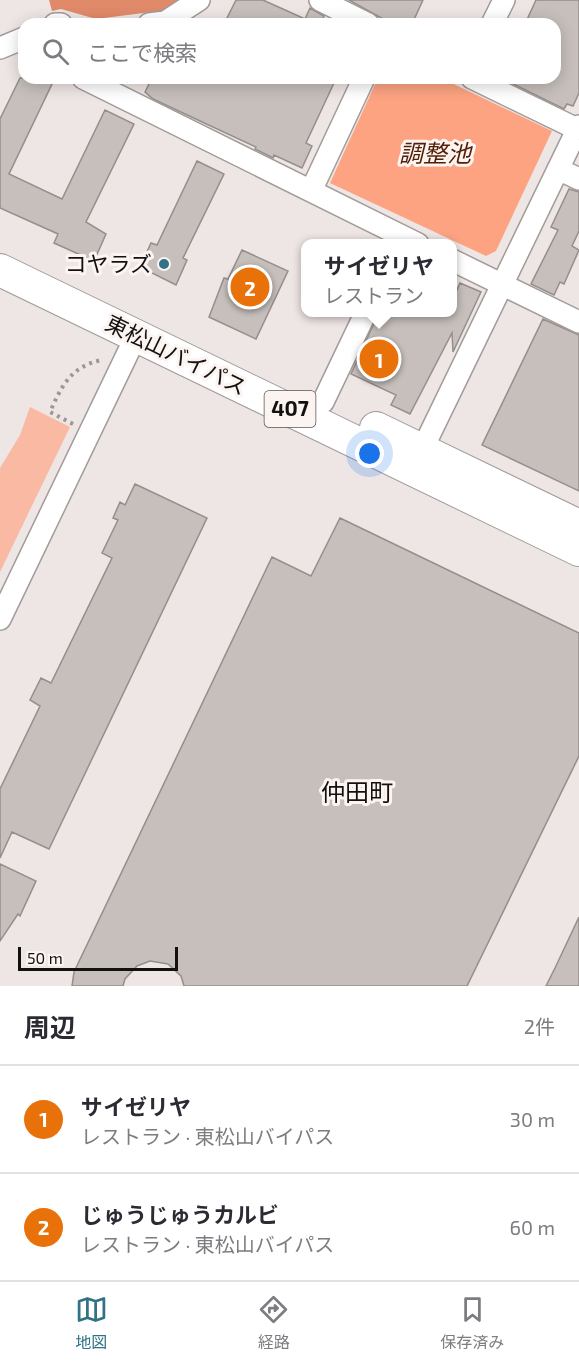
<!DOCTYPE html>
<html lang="ja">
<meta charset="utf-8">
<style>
body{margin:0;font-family:"Exo 2","Noto Sans JP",sans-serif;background:#f7f7f7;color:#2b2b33}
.scale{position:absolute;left:18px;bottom:15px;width:160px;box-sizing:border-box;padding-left:6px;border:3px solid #131110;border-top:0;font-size:16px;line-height:21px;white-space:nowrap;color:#131110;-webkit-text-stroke:4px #fbf4f1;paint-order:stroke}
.you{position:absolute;left:370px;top:454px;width:21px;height:21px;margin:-15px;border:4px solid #fff;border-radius:50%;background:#1a73e8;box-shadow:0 0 0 9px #1a73e833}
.badge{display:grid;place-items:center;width:39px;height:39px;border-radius:50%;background:#327286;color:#fff;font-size:20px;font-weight:700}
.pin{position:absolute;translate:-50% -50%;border:3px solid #fff;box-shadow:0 2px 6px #0006}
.popup{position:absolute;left:301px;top:239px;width:156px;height:78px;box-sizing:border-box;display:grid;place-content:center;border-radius:12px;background:#fff;filter:drop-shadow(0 2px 4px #0005);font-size:20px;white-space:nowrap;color:#7c7c81}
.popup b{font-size:22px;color:#2b2b33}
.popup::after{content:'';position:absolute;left:50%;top:100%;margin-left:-12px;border:12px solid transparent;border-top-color:#fff}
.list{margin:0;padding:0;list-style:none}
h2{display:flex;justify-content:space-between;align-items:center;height:78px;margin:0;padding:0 24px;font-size:26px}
h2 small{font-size:20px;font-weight:400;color:#7c7c81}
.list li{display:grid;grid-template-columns:39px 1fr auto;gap:18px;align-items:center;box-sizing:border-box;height:108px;padding:0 24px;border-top:2px solid #e1e1e2}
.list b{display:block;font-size:22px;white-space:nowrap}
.list p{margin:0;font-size:20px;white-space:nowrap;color:#7c7c81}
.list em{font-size:20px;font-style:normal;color:#7c7c81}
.icon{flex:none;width:33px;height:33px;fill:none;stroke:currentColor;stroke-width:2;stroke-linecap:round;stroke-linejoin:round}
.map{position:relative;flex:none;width:579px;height:986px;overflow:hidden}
.search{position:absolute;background:#fff;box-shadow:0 3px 15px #0003;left:18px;right:18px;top:18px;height:66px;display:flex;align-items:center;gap:15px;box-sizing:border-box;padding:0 21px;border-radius:18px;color:#7c7c81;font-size:22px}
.sheet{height:294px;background:#fff}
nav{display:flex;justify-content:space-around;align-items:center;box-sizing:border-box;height:84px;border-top:2px solid #e1e1e2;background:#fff;font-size:16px;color:#7c7c81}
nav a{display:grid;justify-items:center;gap:3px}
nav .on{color:#327286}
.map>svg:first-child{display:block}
.green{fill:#f9b9a2}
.forest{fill:#e18a6a}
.water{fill:#fda382}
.building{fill:#c6bfbc;stroke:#958e8b;stroke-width:1.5}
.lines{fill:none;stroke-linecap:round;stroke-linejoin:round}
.minor-casing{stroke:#a29b99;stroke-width:24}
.highway-casing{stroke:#a29b99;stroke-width:34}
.path{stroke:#9c9695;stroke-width:4;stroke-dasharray:3 4.5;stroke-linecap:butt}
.minor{stroke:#fff;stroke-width:21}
.highway{stroke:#fff;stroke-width:32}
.poi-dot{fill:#327286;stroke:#fbf4f1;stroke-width:2}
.labels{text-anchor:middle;stroke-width:6;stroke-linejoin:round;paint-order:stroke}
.shield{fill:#fbf4f1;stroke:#595554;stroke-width:1.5}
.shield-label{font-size:21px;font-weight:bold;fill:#131110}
.poi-label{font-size:22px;fill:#131110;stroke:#fbf4f1;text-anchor:end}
.street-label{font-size:22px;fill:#131110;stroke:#fbf4f1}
.water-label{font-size:24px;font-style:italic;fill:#531d06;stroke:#fbf4f1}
.neighbourhood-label{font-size:24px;fill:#131110;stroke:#fbf4f1}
</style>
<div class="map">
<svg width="579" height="986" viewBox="0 0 579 986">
<rect width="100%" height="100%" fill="#eee6e4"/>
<path class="green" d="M30,407L70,427L0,572V468L20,435Z"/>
<path class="forest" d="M49,0H182L167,10L96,19L61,9L52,11Z"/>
<path class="water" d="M378,78H441L552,131L496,251L486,256L330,183Z"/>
<path class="building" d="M236,0H263L305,19L310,8L324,16L321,24H224Z
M349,0H423L412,24H392Z
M536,0H579V93L573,106L567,104L564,109L501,78H555V24H525Z
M20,78H39L52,84L9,174L62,199L105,110L134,124L86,222L106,234L94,261L54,243L58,234L0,208V119Z
M152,78H322L334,83L306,143L312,146L302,168L274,155L273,158L255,149L256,147L153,99L145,92Z
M197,161L224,174L183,258L187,260L176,285L140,267L151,243L157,245Z
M569,189L579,192V231L572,246L579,250L564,284L560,282L554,295L531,284L558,230L551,227Z
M242,250L288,271L256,339L209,317L224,278L228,279Z
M460,283L481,292L453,352L452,333L410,414L391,405L396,395L351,374L379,312H453V299Z
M543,319L579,335V491L482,445Z
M135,484L207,518L49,849L12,832L0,858V789L40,706L30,700L41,678L51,683L112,558L102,553L118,520L113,518L120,502L125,505Z
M340,518L579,633V756L467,986H184L181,976L168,964L150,961L137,966L125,979L123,986H72L74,972L272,557L311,576Z
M0,864L36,881L20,916L18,914L0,941Z
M579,917V986H546L555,968Z"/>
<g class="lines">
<g class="minor-casing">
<path id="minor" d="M320,0L368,24
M55,24H61
M149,24L165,22L199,0
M492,24L504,0
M0,48L24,38
M83,78L418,244
M472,78L577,129
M558,169L579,179
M311,191L364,78
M452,260L579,322
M323,402L366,312
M422,450L579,126
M0,619L136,336"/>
</g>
<g class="highway-casing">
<path id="highway" d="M0,270L579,550
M376,428L579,526"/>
</g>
<path class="path" d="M73,424L50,412C62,385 71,367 101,360"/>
<use href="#minor" class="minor"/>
<use href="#highway" class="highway"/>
</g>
<circle class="poi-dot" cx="164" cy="264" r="6"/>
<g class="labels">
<rect class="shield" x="264.5" y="391" width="51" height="36" rx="4.5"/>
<g class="shield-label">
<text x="290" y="416">407</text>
</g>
<g class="poi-label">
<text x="152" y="272">コヤラズ</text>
</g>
<g class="street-label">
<text transform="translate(176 355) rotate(26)" y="8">東松山バイパス</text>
</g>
<g class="water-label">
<text x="435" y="162">調整池</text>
</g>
<g class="neighbourhood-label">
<text x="357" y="801">仲田町</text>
</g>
</g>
</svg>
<div class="scale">50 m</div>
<div class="you"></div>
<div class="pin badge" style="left:379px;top:359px;background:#e8710a">1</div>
<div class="popup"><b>サイゼリヤ</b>レストラン</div>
<div class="pin badge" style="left:250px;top:287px;background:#e8710a">2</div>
<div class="search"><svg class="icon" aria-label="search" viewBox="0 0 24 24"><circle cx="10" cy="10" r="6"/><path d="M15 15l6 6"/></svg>ここで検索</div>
</div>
<section class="sheet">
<h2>周辺<small>2件</small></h2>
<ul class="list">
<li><span class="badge" style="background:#e8710a">1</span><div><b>サイゼリヤ</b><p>レストラン · 東松山バイパス</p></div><em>30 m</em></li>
<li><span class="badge" style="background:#e8710a">2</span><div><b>じゅうじゅうカルビ</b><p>レストラン · 東松山バイパス</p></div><em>60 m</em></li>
</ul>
</section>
<nav>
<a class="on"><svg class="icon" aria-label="map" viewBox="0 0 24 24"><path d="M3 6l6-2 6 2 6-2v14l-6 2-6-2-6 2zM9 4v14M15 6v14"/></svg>地図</a>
<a><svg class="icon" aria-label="directions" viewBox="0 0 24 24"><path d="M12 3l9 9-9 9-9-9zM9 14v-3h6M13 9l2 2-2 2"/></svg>経路</a>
<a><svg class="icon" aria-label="saved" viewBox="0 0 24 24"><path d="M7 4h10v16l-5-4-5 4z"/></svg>保存済み</a>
</nav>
